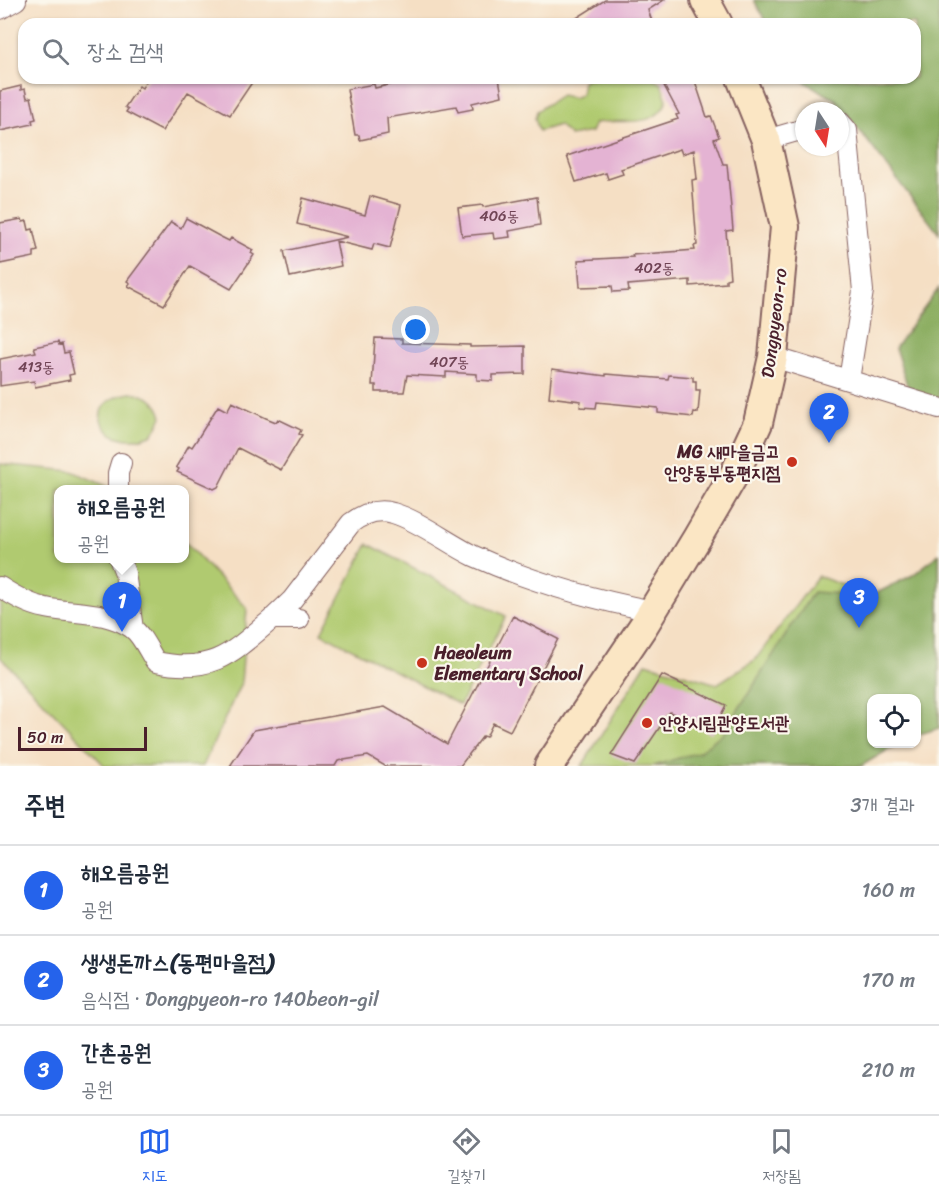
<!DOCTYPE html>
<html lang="ko">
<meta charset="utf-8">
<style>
body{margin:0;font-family:Sriracha,"Poor Story",sans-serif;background:#f2f2f3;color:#1f2937}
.controls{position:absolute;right:18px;bottom:18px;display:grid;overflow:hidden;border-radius:12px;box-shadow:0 2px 4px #0004}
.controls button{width:54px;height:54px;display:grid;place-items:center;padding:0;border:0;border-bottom:2px solid #e0e1e3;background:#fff;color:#1f2937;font:30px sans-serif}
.compass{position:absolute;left:795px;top:102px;width:54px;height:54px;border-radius:50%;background:#fff;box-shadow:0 2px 4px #0004;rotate:168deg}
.scale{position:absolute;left:18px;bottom:15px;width:129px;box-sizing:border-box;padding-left:6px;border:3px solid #4a1f2b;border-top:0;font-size:16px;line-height:21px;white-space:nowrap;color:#4a1f2b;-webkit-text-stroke:4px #fbf7ec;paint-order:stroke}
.you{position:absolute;left:416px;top:330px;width:21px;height:21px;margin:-15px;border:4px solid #fff;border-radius:50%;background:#1a73e8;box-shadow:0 0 0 9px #1a73e833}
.badge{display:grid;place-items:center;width:39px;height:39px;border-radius:50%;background:#2563eb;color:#fff;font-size:20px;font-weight:700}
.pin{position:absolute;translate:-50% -50px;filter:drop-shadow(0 2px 3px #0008)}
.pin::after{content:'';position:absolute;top:32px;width:21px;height:18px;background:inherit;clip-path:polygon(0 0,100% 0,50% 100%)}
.popup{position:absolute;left:54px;top:485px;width:135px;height:78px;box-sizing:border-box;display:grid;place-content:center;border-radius:12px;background:#fff;filter:drop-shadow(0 2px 4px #0005);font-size:20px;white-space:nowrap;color:#747a83}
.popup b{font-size:22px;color:#1f2937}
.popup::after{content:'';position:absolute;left:50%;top:100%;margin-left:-12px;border:12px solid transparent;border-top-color:#fff}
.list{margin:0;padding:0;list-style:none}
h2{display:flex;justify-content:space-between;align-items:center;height:78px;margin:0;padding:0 24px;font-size:26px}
h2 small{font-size:20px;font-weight:400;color:#747a83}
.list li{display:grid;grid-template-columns:39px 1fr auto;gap:18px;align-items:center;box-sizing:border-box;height:90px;padding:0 24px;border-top:2px solid #e0e1e3}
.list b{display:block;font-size:22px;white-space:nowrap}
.list p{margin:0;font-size:20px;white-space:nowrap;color:#747a83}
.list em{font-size:20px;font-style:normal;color:#747a83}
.icon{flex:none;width:33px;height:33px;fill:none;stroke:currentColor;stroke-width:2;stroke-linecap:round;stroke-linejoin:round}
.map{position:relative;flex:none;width:939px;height:766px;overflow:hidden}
.search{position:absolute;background:#fff;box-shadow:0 2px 4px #0004;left:18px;right:18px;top:18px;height:66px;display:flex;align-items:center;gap:15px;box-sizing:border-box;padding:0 21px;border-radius:18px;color:#747a83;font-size:22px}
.sheet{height:348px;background:#fff}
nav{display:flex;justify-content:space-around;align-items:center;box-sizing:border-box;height:84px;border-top:2px solid #e0e1e3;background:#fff;font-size:16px;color:#747a83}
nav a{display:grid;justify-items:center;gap:3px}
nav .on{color:#2563eb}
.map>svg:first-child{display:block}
.green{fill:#b0ca70;stroke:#7d744e;stroke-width:1.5}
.forest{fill:#8cae62;stroke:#6b6646;stroke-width:1.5}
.building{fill:#e4b3d3}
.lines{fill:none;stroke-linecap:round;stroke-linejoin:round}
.street-casing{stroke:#866261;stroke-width:22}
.secondary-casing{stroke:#866261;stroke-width:32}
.street{stroke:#fff;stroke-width:20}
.secondary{stroke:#fbe6c4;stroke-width:28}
.poi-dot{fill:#c8321e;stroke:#fbf7ec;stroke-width:2}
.labels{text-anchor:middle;stroke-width:4.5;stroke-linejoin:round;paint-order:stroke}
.number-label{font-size:15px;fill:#704455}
.street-label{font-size:18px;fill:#4a1f2b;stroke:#fbf7ec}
.poi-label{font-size:18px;font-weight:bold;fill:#4a1f2b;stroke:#fbf7ec;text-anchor:start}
</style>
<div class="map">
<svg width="939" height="766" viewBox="0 0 939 766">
<rect width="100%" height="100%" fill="#fbf7ec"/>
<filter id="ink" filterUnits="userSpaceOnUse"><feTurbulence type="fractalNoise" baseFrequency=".0167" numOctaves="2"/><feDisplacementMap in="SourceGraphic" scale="12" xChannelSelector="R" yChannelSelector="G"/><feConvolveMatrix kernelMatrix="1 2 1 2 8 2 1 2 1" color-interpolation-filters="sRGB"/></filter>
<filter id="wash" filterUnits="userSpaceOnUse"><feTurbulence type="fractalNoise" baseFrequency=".008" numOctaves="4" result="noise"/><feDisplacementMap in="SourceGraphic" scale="24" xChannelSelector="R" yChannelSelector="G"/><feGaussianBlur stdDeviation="1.35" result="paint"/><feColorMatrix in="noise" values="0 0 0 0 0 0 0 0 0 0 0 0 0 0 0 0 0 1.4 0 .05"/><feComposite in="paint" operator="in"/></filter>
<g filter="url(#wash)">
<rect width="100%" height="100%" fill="#f5dfc4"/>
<path class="green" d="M588,78H653L661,83L667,100C656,132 618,117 595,123L591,132L570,136L559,125L539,131L535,119L537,111L561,95L574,98L581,94L583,81Z
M131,393C147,395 158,400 162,417L153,434C105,456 75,401 131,393Z
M0,464L72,471L113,489L59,490V558H185V542L247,608L241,683L203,766H105L0,657Z
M368,544L506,616L460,705L321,633Z
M939,554V728L917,735L916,698H872V744H898L861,766H582L646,663L717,684L755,660L818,576L871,596L913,575Z"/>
<path class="forest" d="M754,0H939V234L836,100L798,78H915V24H767Z
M939,288V404L911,397L895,348Z
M939,554V728L917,735L916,698H872V744H898L861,766H653L699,752L724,732L813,592L871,596L913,575Z"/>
<g id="blocks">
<path class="building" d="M605,0H664L648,10L653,24H567Z
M148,78H255L230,115L188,92L162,131L126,112L128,109L125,107L139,86L142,88Z
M419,78L420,84L443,79V82L462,78H499L502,96L472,103L473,109L458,112L456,106L387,118L388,134L360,140L359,135H355L347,89L374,84L375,88Z
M660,78H694L707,117L711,116L719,137L714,139L723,164H727L733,230L726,231L730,278L726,279V283L690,286V280L628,285L629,291L613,292L612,286L580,287L578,260L633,257L632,255L695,250L694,246L697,245L692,180L697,179L694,150L682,154L680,149L621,169L623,174L608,179L606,173L576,182L567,156L678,119L676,115L679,114Z
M21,86V90L25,89L27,98L31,97L36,119L32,120L33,124L0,131V91Z
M370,196L401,205L390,248L374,244L372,250L336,241L341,266L290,277L284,251L348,237L297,224L303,198L365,215Z
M537,197L540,225L509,231L510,237L494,239L493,233L462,236L458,208L482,205L483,207Z
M186,218L219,236L229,241L231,238L253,250L251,253L254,255L231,289L190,266L164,305L128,286L130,283L127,281L171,222L181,228Z
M22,219L23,222L27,221L29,230L33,229L38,251L34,252V257L0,264V223Z
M375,338L402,339V343L470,345V347L525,346V374L493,375V381L477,380V374L446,372V377L407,375L404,392H376V385H372Z
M58,342L59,345L62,344L64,353L69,352L74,374L69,375L70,380L35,387L34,381L0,386V359L36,352L34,347Z
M552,369L606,376V374L668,379L669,375L693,377V381H696V390H700L698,413L694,412L693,417L658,413V408L597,402L596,408L580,407L581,401L549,397Z
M232,402L266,418L276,422L278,419L301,430L299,434L302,435L281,470L238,448L218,487L214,489L177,472L179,469L176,467L189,445L192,447L198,438L218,406L227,411Z
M513,616L558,639L510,731L493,723L486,737L483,736L460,766H385L368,756L338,761L335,766H230L254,730L385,707L447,744Z
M662,675L726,705L711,734L670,712L635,764L611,755Z"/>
</g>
</g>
<g filter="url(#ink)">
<use href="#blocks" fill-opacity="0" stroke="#866261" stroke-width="1.5"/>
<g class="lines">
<g class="street-casing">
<path id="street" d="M0,9L16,0
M840,122L847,130L863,291L849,380
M766,140L804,129
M773,357L939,408
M118,490V473L121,463
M119,558L125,573L133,629
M0,587C14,596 29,605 46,608C74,614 107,610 132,628C142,635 149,652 156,662C212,674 231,654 272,619H299
M272,619L292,600L351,523C363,514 377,508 393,513C418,520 449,544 474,556C531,582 591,599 653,611"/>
</g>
<g class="secondary-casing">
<path id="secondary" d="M705,0L718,24
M549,766L644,625L697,538L735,473L758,423L773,357L785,227L766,140L741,78"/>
</g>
<use href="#street" class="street"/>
<use href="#secondary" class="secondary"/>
</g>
</g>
<g class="poi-dot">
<circle cx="792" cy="462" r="6"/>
<circle cx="422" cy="663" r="6"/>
<circle cx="647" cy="723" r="6"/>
</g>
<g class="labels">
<g class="number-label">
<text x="499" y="221">406동</text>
<text x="654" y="273">402동</text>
<text x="449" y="367">407동</text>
<text x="36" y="372">413동</text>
</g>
<g class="street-label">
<text transform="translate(774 323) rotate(-83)" y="6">Dongpyeon-ro</text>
</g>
<g class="poi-label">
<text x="780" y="458" text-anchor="end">MG 새마을금고<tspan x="780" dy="21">안양동부동편지점</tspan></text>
<text x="434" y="659">Haeoleum<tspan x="434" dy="21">Elementary School</tspan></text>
<text x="659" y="729">안양시립관양도서관</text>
</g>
</g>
</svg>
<div class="controls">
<button><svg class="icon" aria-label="locate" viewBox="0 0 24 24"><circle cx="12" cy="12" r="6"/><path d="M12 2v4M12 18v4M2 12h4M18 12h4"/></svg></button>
</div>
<svg class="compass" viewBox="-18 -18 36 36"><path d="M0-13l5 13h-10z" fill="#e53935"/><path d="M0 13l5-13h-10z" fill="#747a83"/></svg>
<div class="scale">50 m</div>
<div class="you"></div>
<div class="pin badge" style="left:122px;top:632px">1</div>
<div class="popup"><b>해오름공원</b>공원</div>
<div class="pin badge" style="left:829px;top:443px">2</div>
<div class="pin badge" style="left:859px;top:628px">3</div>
<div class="search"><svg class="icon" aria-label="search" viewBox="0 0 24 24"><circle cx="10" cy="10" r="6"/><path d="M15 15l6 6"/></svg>장소 검색</div>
</div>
<section class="sheet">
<h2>주변<small>3개 결과</small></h2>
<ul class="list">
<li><span class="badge">1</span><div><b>해오름공원</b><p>공원</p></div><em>160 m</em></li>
<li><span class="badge">2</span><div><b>생생돈까스(동편마을점)</b><p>음식점 · Dongpyeon-ro 140beon-gil</p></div><em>170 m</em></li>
<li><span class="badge">3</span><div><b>간촌공원</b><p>공원</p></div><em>210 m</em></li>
</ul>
</section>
<nav>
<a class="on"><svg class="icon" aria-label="map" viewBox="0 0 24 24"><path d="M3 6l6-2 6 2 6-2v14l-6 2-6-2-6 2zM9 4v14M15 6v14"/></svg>지도</a>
<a><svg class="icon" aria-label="directions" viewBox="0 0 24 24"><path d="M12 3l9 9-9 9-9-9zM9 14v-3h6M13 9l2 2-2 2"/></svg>길찾기</a>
<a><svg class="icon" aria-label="saved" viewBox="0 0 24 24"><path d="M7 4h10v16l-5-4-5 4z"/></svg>저장됨</a>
</nav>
